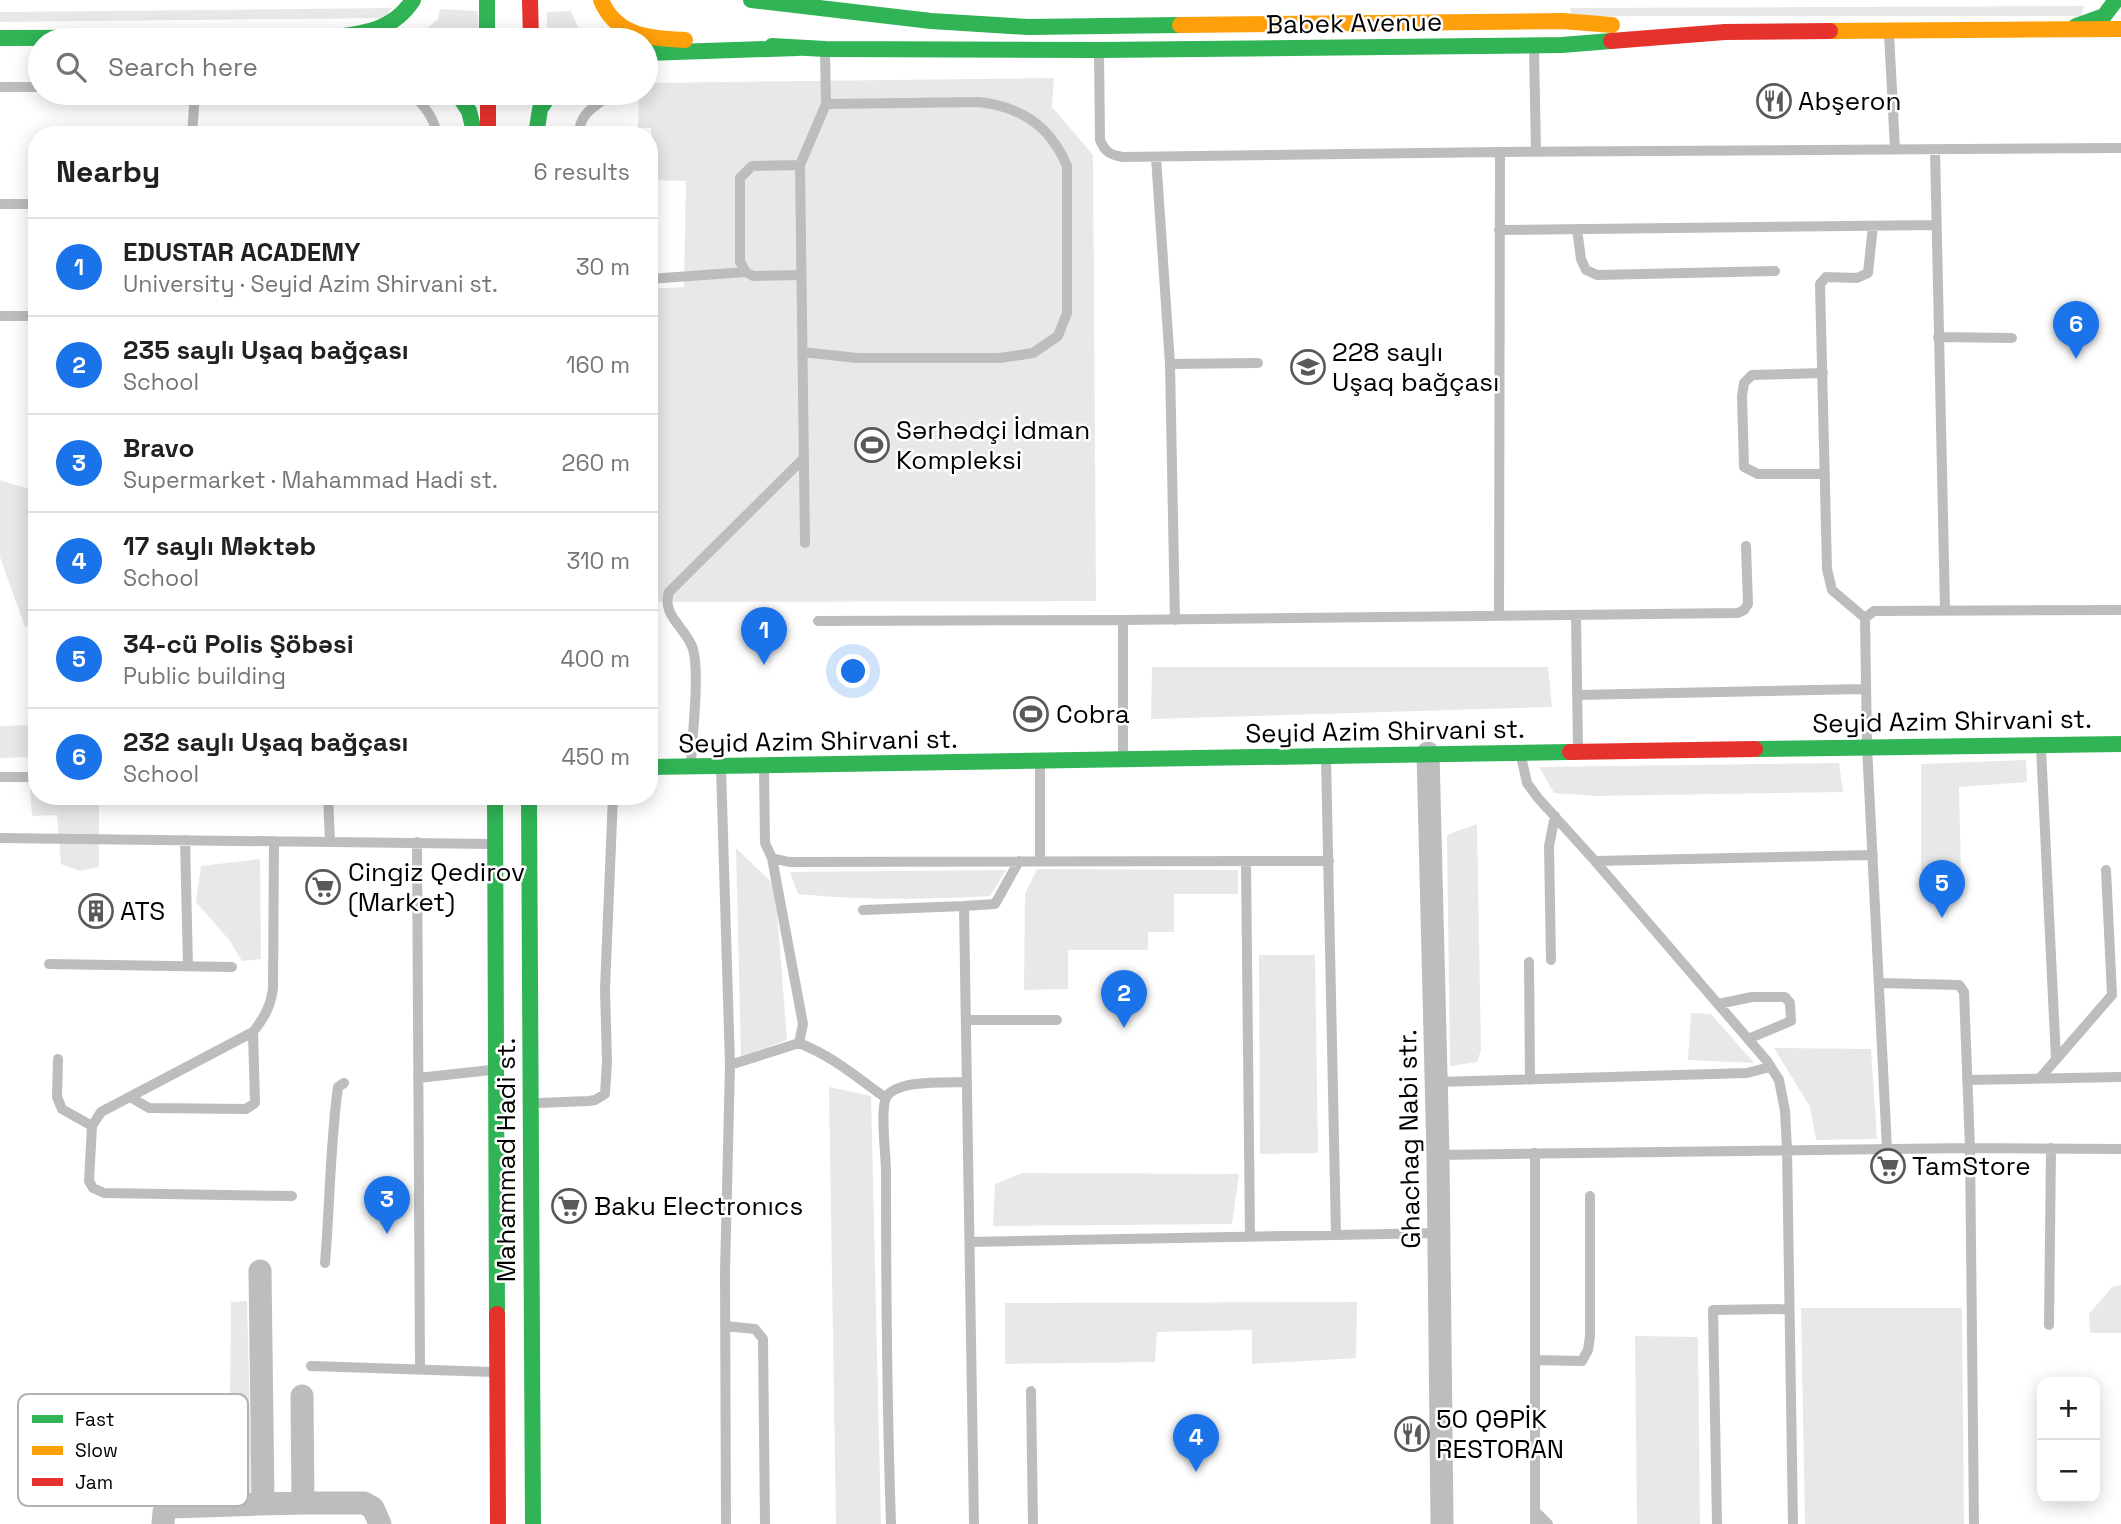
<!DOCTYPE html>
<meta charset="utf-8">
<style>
body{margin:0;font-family:"Space Grotesk",sans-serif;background:#f2f2f2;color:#202124}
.controls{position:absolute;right:21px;bottom:21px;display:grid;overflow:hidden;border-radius:14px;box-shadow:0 4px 18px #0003}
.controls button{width:63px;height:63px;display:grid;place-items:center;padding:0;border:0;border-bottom:2px solid #e0e0e0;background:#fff;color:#202124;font:35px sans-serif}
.you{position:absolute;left:854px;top:672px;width:24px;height:24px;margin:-18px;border:5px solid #fff;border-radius:50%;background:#1a73e8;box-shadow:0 0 0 10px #1a73e833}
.badge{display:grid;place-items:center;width:46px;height:46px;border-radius:50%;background:#1a73e8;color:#fff;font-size:23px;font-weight:700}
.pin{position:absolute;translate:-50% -58px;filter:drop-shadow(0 2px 4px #0008)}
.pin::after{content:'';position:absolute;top:37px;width:24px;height:21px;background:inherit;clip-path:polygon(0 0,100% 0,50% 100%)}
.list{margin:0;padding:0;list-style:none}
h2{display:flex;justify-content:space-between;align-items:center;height:91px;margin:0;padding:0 28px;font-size:30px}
h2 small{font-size:23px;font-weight:400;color:#757577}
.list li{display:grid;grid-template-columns:46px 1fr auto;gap:21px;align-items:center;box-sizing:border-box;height:98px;padding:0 28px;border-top:2px solid #e0e0e0}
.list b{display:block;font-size:26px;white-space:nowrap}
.list p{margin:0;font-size:23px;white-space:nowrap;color:#757577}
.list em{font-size:23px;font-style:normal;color:#757577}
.icon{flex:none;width:38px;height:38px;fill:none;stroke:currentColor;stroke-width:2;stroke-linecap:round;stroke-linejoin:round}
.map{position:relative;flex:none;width:2121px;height:1524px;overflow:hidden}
.search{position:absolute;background:#fff;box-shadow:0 4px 18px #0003;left:28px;top:28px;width:630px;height:77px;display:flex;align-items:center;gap:18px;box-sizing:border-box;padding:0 24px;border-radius:38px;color:#757577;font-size:26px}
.panel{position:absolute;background:#fff;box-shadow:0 4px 18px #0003;left:28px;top:126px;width:630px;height:679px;border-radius:28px}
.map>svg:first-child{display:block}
.green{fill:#e8e8e8}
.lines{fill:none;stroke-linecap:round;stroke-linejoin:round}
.lane{stroke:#bdbdbd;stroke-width:10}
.street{stroke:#bdbdbd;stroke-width:23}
.fast{stroke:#30b455;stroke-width:16}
.slow{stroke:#ff9f0a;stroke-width:16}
.jam{stroke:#e5322d;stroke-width:16}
.labels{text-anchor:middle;stroke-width:5;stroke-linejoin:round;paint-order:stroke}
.street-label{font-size:26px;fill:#000;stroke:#fff}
.poi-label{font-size:26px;fill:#000;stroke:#fff;text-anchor:start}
.key{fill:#fff;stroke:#b2b2b2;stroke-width:2}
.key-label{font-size:19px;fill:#000}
</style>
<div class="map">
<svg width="2121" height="1524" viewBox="0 0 2121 1524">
<rect width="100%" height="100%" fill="#fff"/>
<path class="green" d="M2084,6L2081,16H1571L1570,8Z
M392,8L384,18L0,22V12Z
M440,9L478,11L479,40H434L420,34L438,19Z
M571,11L580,32L592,40H547V12Z
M1054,78L1052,107L1093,155L1096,601L649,602V289L684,287L686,181L653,180L651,128H638L639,93H646V83Z
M0,480L29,489L37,560V621L25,627L0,557Z
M1152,667H1548L1552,707L1151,719Z
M37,725V757L0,758V726Z
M2026,760L2027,782L1959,787L1961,872H1921V764Z
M1839,763L1843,792L1595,796L1554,793L1539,767Z
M30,789H37V796H99V867L80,871L61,864L57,815L32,816Z
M1477,824L1481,1050L1477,1062L1450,1066L1447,835Z
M736,848L775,886L787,1040L741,1057Z
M260,859L261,959L242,961L230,941L196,902L201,866Z
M1037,869L1238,870V894H1174V932H1148V950H1068V989L1024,990L1025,894Z
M1006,870L990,896C926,900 862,900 798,894L790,872Z
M1259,955H1315L1318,1153L1260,1154Z
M1691,1013L1711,1014L1754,1063L1688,1060Z
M1774,1048L1871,1049L1877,1139L1816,1140L1810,1107Z
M829,1087L871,1096L881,1524H836Z
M1022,1173L1239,1174L1232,1224L993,1226L995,1184Z
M2121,1285V1333H2090L2089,1314L2112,1287Z
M247,1301L252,1494L137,1497L120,1484L121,1426L196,1420L221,1437L238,1433L230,1409L231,1302Z
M1357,1302L1356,1358L1252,1364V1330L1157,1332L1155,1362L1005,1364V1303Z
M1801,1308H1962L1964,1524H1805Z
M1635,1336L1698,1337L1700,1524H1637Z"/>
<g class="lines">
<path class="lane" d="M1889,33L1895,149
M1534,49L1536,152
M1099,53L1100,140C1105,152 1110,155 1123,157L1500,152L2121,148
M0,87H40
M409,93C422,101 435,119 437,135
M192,135L195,93
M579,135C579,112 596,106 613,93
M1935,149L1945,609
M1156,157L1170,364L1175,620
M800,165L752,166L740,178V262L746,272L753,276L800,275
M0,204H37
M1577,229L1581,259L1586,270L1597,275L1775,271
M1499,230L1935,225
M649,279L746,272
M0,316H37
M1938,337L2012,338
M802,352L857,358H1000L1033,353L1058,336L1067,313V166C1050,126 1022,107 979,102L826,104
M1170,364L1258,363
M1823,373L1752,375L1744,383L1742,396L1744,467L1758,474H1825
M805,543L800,165L826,104L825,52
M1499,615L1500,152
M1576,616L1578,750
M1865,618L1832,590L1827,569L1820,284L1826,277L1857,278L1868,273L1873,226
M1123,620V758
M818,621L1123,620L1738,613L1744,610L1748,604L1746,546
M1577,695L1865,689
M2041,748L2056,1060
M1521,756L1527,783L1538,798L1595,861L1767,1061L1779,1080L1785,1111L1787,1150L1793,1524
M1326,758L1336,1235
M691,764C692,735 700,675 693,649C686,627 661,616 669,592L804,458
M1040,765V860
M721,768L730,1065L725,1272L726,1524
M764,768L765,843L772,858L789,862L1329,861
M0,777H37
M328,796L330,841
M0,838L491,844
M185,840L188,966
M274,841L273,988C271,1006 264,1018 253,1032L101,1112L92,1126L89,1181L93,1188L104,1193L292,1196
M417,842L420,1369
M1595,861L1873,855
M1246,863L1250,1236
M863,910L964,906
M1551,960L1549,846L1555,816
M1529,962L1530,1080
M49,964L232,967
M1879,983L1959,985L1964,992L1970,1148L1974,1524
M1718,1004L1752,997H1785L1790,1003L1791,1021L1748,1039
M966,1020H1057
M799,1043C834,1057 856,1077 886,1098
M58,1059L57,1097L62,1109L92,1126
M730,1065L799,1043L803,1024L772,858
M418,1078L491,1070
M2040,1078L2112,995L2106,870
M1967,1080L2121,1077
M1436,1082L1747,1073L1770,1067
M130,1097L149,1108L246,1109L255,1103L253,1032
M537,1103L589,1101L595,1100L605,1094L607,1061L605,989L613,796
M1887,1149L1867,746L1865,618L1874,611L2121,610
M1535,1153V1524
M1438,1155L1970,1148L2121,1149
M970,1242L1439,1233
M325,1263C330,1204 330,1145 338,1087L344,1083
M2049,1325L2051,1148
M725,1326L755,1329L763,1339L765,1524
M1535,1360L1582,1361L1588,1350L1590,1336V1196
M311,1366L494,1372
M1031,1391L1033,1524
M1535,1511L1548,1524
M891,1524C887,1407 886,1289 886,1172C886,1155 880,1111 886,1098C895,1079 948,1083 967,1082
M974,1524L964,906L995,904L1019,861
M1717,1524L1713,1310L1789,1309"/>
<path class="street" d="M1428,753L1438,1155L1442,1524
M302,1396L303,1503H364L373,1508L380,1524
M260,1504L303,1503
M163,1524L164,1512L172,1507L260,1504L263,1500L260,1271"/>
<path class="fast" d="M487,0V40
M751,0L931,21L1028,27L1180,25
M2076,26L2104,16L2116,0
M0,38L335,37C367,33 394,29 413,0
M772,46L825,49L1099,50L1562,45L1611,41
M646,53L798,48
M457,93L469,111L475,135
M536,135L540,109L551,93
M1755,749L2121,744
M649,767L1570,752
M495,796L497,1314
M529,796L533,1524"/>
<path class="slow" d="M601,0C616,37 650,38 685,40
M1180,25L1562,21L1612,25
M1830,31L2121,29"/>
<path class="jam" d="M530,0L531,40
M1611,41L1725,32L1830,31
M488,93V135
M1570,752L1755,749
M497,1314L498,1524"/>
</g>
<defs>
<g id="restaurant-ring" transform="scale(1.75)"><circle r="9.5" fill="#fff" stroke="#595959" stroke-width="1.5"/><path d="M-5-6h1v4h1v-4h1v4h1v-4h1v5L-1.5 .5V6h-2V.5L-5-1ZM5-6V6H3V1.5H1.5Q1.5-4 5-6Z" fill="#595959"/></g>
<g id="school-ring" transform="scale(1.75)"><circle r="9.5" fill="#fff" stroke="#595959" stroke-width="1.5"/><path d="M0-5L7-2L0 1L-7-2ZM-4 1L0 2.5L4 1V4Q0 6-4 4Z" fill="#595959"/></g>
<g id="stadium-ring" transform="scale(1.75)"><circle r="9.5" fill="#fff" stroke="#595959" stroke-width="1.5"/><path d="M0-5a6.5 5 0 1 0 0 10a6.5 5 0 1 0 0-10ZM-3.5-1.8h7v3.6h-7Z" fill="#595959"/></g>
<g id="supermarket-ring" transform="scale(1.75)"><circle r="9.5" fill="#fff" stroke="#595959" stroke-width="1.5"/><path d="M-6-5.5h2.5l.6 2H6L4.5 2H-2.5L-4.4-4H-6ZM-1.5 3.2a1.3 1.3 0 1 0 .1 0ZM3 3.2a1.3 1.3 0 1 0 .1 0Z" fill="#595959"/></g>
<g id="building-ring" transform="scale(1.75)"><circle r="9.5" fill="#fff" stroke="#595959" stroke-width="1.5"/><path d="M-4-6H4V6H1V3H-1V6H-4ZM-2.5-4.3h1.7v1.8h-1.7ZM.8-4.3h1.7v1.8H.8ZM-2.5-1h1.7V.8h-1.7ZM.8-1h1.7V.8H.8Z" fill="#595959"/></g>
</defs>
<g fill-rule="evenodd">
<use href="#restaurant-ring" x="1774" y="101"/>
<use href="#school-ring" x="1308" y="367"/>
<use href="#stadium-ring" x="872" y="445"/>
<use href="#stadium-ring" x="1031" y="714"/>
<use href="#supermarket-ring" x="323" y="887"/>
<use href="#building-ring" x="96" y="911"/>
<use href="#supermarket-ring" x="1888" y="1166"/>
<use href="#supermarket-ring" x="569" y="1206"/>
<use href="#restaurant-ring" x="1412" y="1434"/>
</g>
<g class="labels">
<g class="street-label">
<text transform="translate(1354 23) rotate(-1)" y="9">Babek Avenue</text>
<text transform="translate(1952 721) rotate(-1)" y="9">Seyid Azim Shirvani st.</text>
<text transform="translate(1385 731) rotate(-1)" y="9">Seyid Azim Shirvani st.</text>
<text transform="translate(818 741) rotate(-1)" y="9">Seyid Azim Shirvani st.</text>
<text transform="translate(1409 1139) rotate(-91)" y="9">Ghachag Nabi str.</text>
<text transform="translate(506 1160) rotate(-90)" y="9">Mahammad Hadi st.</text>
</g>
<g class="poi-label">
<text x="1798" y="110">Abşeron</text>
<text x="1332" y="361">228 saylı<tspan x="1332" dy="30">Uşaq bağçası</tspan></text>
<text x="896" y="439">Sərhədçi İdman<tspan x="896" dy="30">Kompleksi</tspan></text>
<text x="1056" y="723">Cobra</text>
<text x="348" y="881">Cingiz Qedirov<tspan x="348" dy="30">(Market)</tspan></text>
<text x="120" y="920">ATS</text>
<text x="1912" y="1175">TamStore</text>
<text x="594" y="1215">Baku Electronıcs</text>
<text x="1436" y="1428">50 QƏPİK<tspan x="1436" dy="30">RESTORAN</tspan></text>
</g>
</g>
<rect x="18" y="1394" width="230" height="112" rx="10" class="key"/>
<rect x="32" y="1415" width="31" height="8" fill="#30b455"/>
<rect x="32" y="1446" width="31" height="9" fill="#ff9f0a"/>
<rect x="32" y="1478" width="31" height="8" fill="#e5322d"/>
<g class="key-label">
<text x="75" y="1426">Fast</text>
<text x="75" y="1457">Slow</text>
<text x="75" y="1489">Jam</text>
</g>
</svg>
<div class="controls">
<button>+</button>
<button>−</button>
</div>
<div class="you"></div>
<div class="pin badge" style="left:764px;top:665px">1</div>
<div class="pin badge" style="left:1124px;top:1028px">2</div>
<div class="pin badge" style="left:387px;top:1234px">3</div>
<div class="pin badge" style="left:1196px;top:1472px">4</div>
<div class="pin badge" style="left:1942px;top:918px">5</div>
<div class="pin badge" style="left:2076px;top:359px">6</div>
<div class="search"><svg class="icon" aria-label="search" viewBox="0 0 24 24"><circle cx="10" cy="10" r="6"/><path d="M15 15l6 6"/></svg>Search here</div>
<section class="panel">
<h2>Nearby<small>6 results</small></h2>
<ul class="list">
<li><span class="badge">1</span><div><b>EDUSTAR ACADEMY</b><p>University · Seyid Azim Shirvani st.</p></div><em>30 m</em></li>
<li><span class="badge">2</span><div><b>235 saylı Uşaq bağçası</b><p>School</p></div><em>160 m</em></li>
<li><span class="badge">3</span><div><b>Bravo</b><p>Supermarket · Mahammad Hadi st.</p></div><em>260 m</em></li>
<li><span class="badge">4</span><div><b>17 saylı Məktəb</b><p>School</p></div><em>310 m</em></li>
<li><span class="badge">5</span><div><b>34-cü Polis Şöbəsi</b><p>Public building</p></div><em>400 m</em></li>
<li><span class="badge">6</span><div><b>232 saylı Uşaq bağçası</b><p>School</p></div><em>450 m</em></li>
</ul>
</section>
</div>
